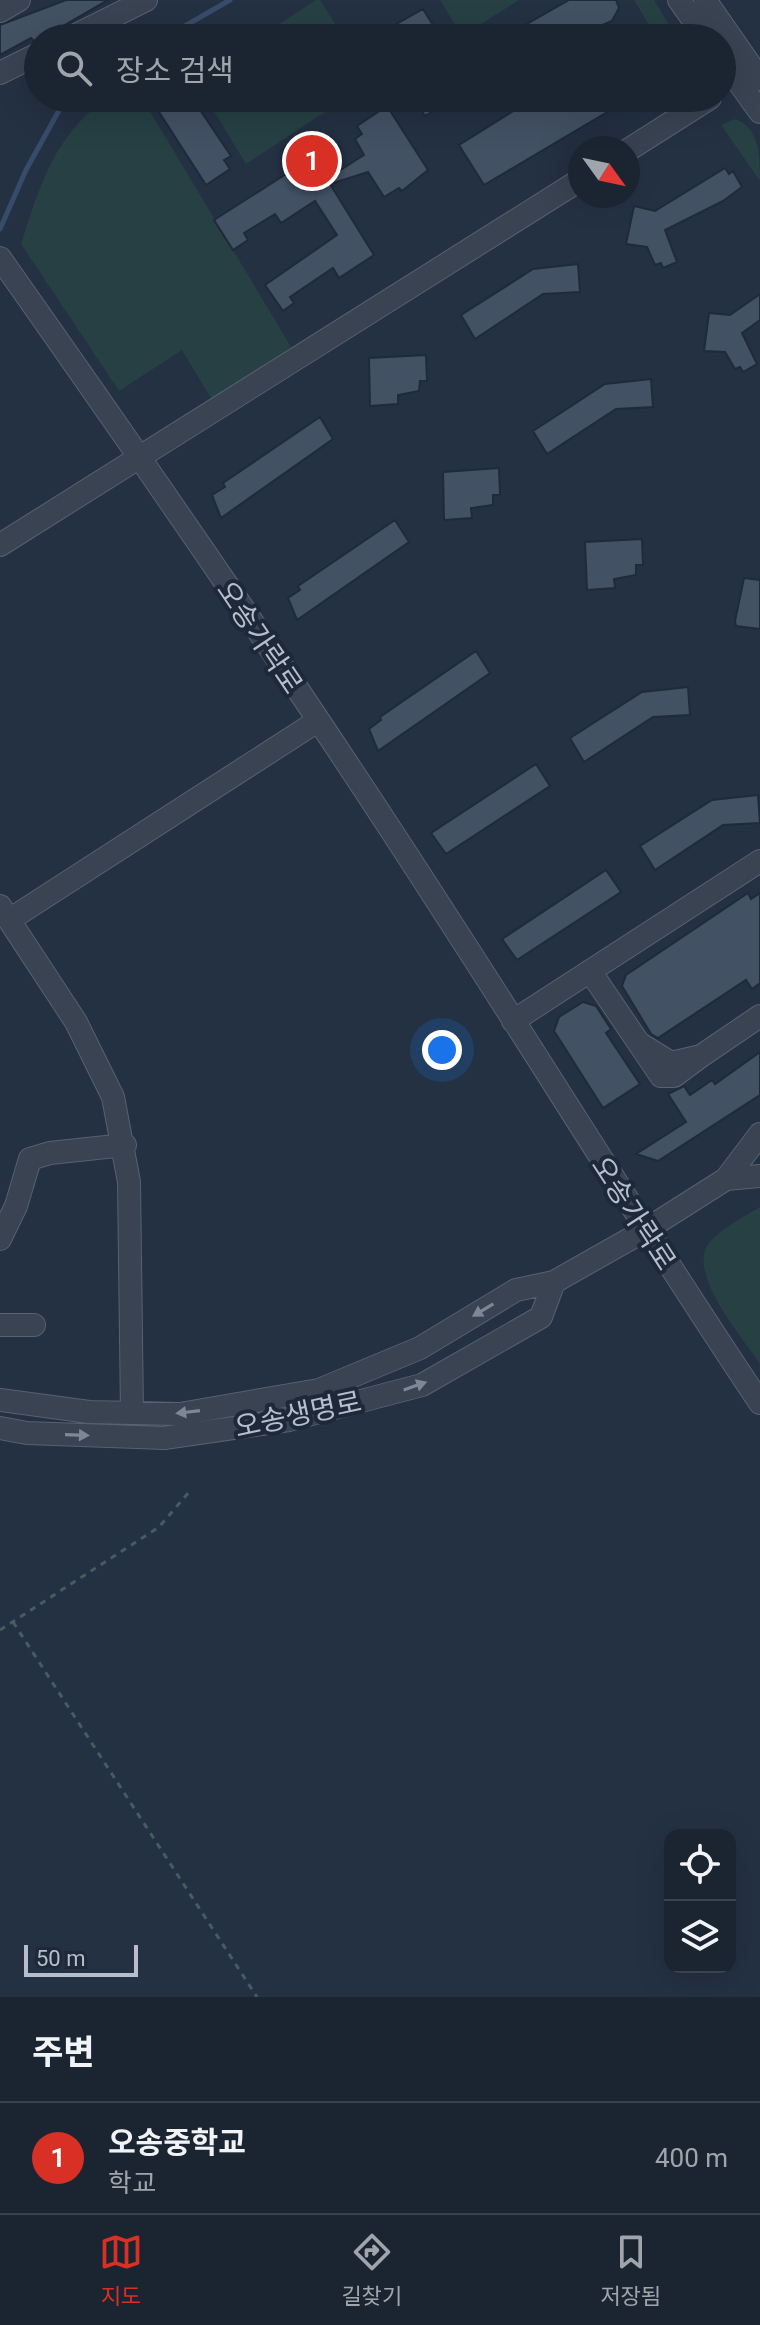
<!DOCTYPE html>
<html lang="ko">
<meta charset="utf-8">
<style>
body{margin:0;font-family:Roboto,"Noto Sans KR",sans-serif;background:#28313e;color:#f1f3f6}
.controls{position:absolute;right:24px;bottom:24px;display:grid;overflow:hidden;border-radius:16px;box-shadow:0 8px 32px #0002}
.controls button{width:72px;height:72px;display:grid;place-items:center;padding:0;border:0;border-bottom:2px solid #39424d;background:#1b2532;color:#f1f3f6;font:40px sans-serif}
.compass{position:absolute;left:568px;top:136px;width:72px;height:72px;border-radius:50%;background:#1b2532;box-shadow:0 8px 32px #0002;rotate:123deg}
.scale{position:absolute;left:24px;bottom:20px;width:114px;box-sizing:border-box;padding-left:8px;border:4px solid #b6becc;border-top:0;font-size:22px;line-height:28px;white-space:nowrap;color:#b6becc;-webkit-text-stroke:6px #1d2838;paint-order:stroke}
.you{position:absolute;left:442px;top:1050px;width:28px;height:28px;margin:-20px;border:6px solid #fff;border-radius:50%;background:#1a73e8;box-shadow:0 0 0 12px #1a73e833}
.badge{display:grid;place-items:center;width:52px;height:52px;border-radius:50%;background:#d93025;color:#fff;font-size:26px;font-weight:700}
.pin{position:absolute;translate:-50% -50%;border:4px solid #fff;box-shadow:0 2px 8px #0006}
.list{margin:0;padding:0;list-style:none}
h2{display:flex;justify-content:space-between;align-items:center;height:104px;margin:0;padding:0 32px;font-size:34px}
h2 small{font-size:26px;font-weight:400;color:#a0a5ac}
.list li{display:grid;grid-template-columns:52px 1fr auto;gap:24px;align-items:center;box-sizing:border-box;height:112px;padding:0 32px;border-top:2px solid #39424d}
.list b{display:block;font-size:30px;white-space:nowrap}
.list p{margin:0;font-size:26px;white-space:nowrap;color:#a0a5ac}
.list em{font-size:26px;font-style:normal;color:#a0a5ac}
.icon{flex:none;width:44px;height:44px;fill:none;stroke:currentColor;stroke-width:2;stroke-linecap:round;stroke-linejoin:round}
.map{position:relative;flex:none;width:760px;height:1997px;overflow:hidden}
.search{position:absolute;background:#1b2532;box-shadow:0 8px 32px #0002;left:24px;right:24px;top:24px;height:88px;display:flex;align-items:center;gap:20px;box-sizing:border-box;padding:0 28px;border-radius:44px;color:#a0a5ac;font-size:30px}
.sheet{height:216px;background:#1b2532}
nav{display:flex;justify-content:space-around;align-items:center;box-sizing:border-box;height:112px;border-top:2px solid #39424d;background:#1b2532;font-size:22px;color:#a0a5ac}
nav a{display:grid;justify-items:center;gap:4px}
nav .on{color:#d93025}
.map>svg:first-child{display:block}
.green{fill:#264044}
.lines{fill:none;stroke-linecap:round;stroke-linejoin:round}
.stream{stroke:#374c6b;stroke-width:5}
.building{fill:#435165;stroke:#1f2a3a;stroke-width:2}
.minor-casing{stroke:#576170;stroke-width:24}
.path{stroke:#455d60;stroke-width:3;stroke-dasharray:6 6;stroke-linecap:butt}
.minor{stroke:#394352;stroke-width:22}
.oneway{fill:#7e8795}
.labels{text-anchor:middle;stroke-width:8;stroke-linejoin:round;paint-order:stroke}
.street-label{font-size:28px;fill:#b6becc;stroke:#1d2838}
</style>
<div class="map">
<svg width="760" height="1997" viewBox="0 0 760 1997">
<rect width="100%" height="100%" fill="#243143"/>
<path class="green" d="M316,0H320L344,38H258Z
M440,0H519L462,36Z
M634,0H654L677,38H657Z
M108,98H142L291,347L212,400L182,350L119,391L21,244C40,186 54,134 108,98Z
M206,98H346L246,164Z
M735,119C760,128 760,156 760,181L721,125Z
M760,1207V1364C743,1338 686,1273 709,1243C721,1228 744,1217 760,1207Z"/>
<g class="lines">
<path class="stream" d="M164,38L230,0
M0,229L26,170L62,105L72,98"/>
</g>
<path class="building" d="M66,0H108L56,30L34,41L31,38L0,55V25Z
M569,0H616L619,8L612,21L572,38H502Z
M423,9L441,38H372Z
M150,98H192L231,156L224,160L230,169L206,185Z
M414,98H454L425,116Z
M534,98H631L484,185L459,145Z
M387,106L428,170L402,191L399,188L384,197L368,172L330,184L374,255L339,278L333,268L290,297L294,303L283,311L265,285L337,235L315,201L281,223L275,214L244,233L248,240L233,250L214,220L297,167L302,176L319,166L326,179L364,155L355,139L362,134L357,126Z
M725,168L729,174L733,171L742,187L723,201L665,230L677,262L663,268L661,263L655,265L647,247L626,244L634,206L655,211Z
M578,264L580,292L543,294L475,339L461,315L533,269Z
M760,294V320L742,333L757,364L743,372L740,367L735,369L725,352L704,351L709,313L730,315Z
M426,355L427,381H420L419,391L398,395V404L370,406L369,358Z
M651,379L653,407L616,409L547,454L533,431L605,384Z
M320,417L333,439L221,518L212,495L225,487L223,483Z
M499,468L500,495H493V505L471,508L472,518L444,520L443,472Z
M395,520L409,542L297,620L288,598L300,590L298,586Z
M642,539L643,565H636V575L614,579L615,588L587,590L585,542Z
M744,578L760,580V629L736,626L735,621Z
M476,651L490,673L378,751L369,729L381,720L380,717Z
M688,687L690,715L653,717L584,762L570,738L642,692Z
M536,764L550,786L446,854L431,833Z
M758,795L760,823L723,825L655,870L640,846L712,800Z
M606,870L621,892L517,960L502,939Z
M748,893L751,899L760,893V983L752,989L746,980L658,1038L651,1034L622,986L626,975Z
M583,1002L596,1006L611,1029L606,1033L640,1084L603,1108L554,1031L559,1017Z
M760,1052V1095L658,1161L636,1154L686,1122L668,1094L684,1086L690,1095L712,1080L715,1084Z"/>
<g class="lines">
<g class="minor-casing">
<path id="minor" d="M679,0L706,38
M705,0L760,79
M0,11L19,0
M70,38L146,0
M722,59L760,112
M0,73L38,54
M628,150L710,98
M0,258C152,474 303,692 446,915C551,1077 652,1242 760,1403
M0,545L580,180
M0,906L76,1022L113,1097L129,1182L132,1413
M9,920L316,722
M590,971L661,1076H674L701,1056L671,1063L642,1045
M513,1021L760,861
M701,1056L760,1016
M726,1179L760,1176
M0,1239L16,1206L30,1159L50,1153L125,1145
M0,1325H34
M0,1400L89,1412L180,1414L319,1390L420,1348L516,1290L554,1282L644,1231L726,1179L760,1134
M0,1428L27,1433L164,1438L289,1420L422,1385L541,1317L554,1282"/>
</g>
<path class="path" d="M13,1622L257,1997
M0,1630L159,1527L190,1491"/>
<use href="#minor" class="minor"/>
</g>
<defs><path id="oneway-solid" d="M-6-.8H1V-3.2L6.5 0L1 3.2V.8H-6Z" transform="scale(2)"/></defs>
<g class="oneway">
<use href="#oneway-solid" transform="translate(483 1310) rotate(149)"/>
<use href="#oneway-solid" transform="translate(415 1386) rotate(-19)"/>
<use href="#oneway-solid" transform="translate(188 1412) rotate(173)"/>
<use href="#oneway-solid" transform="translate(77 1435) rotate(2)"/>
</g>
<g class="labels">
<g class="street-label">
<text transform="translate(260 637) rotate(56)" y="10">오송가락로</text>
<text transform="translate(634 1213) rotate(57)" y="10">오송가락로</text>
<text transform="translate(298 1414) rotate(-12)" y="10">오송생명로</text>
</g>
</g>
</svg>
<div class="controls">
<button><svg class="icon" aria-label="locate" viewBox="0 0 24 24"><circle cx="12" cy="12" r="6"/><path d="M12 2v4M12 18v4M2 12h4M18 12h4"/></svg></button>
<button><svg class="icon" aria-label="layers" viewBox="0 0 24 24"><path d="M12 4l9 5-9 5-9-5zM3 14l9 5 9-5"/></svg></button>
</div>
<svg class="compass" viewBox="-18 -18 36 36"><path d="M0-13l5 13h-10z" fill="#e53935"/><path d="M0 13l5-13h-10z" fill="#a0a5ac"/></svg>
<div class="scale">50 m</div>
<div class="you"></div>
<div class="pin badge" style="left:312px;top:161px">1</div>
<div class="search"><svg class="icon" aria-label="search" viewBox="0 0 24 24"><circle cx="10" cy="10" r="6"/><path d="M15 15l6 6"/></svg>장소 검색</div>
</div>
<section class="sheet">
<h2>주변<small></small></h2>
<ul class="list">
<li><span class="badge">1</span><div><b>오송중학교</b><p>학교</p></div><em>400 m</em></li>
</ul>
</section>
<nav>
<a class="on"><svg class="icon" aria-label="map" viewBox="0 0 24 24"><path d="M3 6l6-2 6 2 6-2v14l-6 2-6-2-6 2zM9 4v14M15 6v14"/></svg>지도</a>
<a><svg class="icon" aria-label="directions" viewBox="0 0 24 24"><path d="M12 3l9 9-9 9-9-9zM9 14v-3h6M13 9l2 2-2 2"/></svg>길찾기</a>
<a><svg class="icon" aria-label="saved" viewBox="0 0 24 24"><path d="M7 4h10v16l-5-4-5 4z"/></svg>저장됨</a>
</nav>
